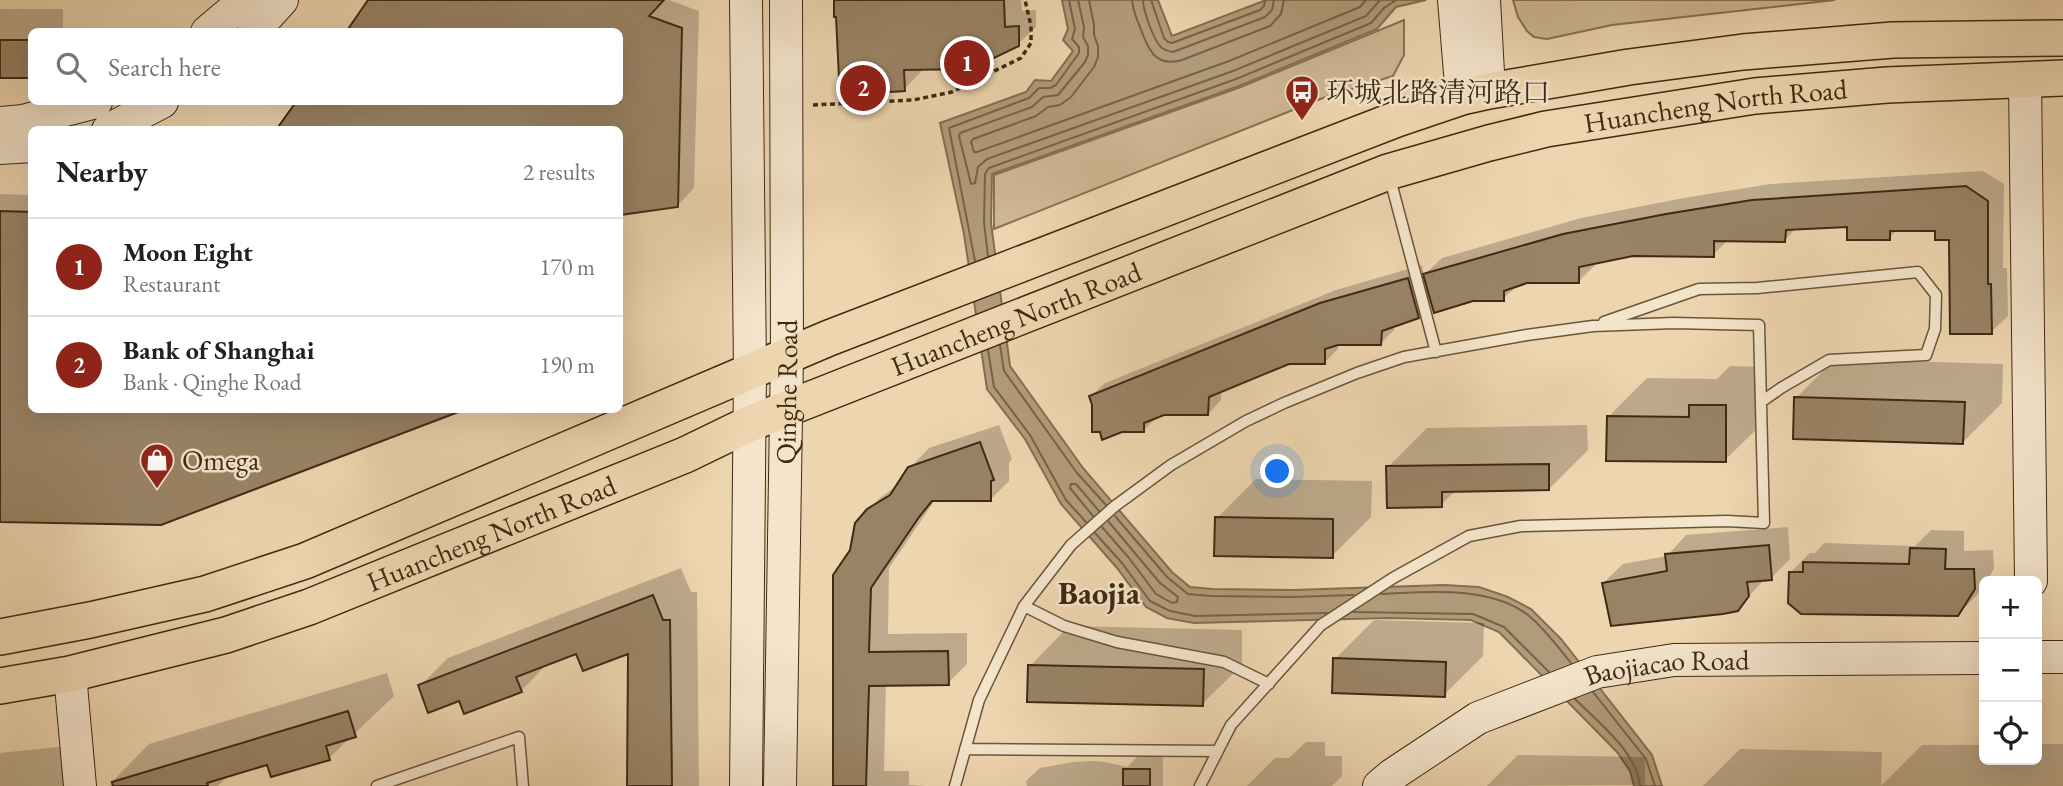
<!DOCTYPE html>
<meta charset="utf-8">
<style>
body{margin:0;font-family:"EB Garamond","Noto Serif SC",serif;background:#f2f2f2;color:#202124}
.controls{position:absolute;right:21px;bottom:21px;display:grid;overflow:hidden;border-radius:10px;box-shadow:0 7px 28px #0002}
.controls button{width:63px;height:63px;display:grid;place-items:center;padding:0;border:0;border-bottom:2px solid #e0e0e0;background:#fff;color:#202124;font:35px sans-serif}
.you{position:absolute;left:1278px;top:472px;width:24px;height:24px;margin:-18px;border:5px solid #fff;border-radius:50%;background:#1a73e8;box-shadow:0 0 0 10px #1a73e833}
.badge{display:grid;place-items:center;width:46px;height:46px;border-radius:50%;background:#8f2418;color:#fff;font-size:23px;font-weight:700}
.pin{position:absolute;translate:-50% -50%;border:4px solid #fff;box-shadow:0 2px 7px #0006}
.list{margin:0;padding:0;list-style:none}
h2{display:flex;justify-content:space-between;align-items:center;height:91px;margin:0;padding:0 28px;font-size:30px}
h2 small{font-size:23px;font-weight:400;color:#757577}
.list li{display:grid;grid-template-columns:46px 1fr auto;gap:21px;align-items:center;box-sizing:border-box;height:98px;padding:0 28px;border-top:2px solid #e0e0e0}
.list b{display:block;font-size:26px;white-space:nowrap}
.list p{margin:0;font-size:23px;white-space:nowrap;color:#757577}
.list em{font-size:23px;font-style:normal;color:#757577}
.icon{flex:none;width:38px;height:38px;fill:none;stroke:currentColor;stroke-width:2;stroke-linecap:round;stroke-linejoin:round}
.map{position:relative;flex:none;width:2063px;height:786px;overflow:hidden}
.search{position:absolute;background:#fff;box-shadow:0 7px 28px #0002;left:28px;top:28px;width:595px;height:77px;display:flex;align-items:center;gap:18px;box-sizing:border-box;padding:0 24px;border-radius:10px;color:#757577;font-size:26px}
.panel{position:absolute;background:#fff;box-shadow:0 7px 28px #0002;left:28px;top:126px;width:595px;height:287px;border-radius:10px}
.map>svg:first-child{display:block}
.green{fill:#cfb895;stroke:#877154;stroke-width:2}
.water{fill:#b29b7a;stroke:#846e51;stroke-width:2}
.shadow{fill:#0003}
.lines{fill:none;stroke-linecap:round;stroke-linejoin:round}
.shore{stroke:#786247;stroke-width:2}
.building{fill:#998365;stroke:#3f2a14;stroke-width:2}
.lane-casing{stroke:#6a553b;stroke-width:13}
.secondary-casing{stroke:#3f2a14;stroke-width:34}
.primary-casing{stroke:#3f2a14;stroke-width:38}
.path{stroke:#3f2a14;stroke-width:3.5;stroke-dasharray:5 3.5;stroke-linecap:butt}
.lane{stroke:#f3e4cb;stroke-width:10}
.secondary{stroke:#f3e4cb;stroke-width:32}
.primary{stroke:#edd5af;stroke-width:35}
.labels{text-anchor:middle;stroke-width:5;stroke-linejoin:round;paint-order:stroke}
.poi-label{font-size:28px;fill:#3f2a14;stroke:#f3e4cb;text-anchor:start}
.street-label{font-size:28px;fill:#3f2a14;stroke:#f3e4cb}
.quarter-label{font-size:32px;font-weight:bold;fill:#3f2a14;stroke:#f3e4cb}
</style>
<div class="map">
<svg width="2063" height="786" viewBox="0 0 2063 786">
<rect width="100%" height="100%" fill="#edd5af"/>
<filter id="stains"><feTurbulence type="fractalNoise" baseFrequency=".00286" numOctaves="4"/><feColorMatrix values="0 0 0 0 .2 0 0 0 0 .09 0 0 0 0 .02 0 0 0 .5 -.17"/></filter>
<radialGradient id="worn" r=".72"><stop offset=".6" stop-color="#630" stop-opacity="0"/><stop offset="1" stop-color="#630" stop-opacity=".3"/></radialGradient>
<path class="green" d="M1513,0H1835L1612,25L1547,39L1534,37L1527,31L1518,17Z
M1404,20V55L1393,76L1323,98L994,229V175L1241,87Z"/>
<path class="water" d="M1062,0H1158L1172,36L1266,0H1426L1396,7L1377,29L1239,86L992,174L991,223L1010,366L1083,468L1172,572L1190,587L1212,589L1293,590L1444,585L1479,587L1508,597L1531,609L1561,639L1652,755L1662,786H1634L1630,771L1617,752L1499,632L1471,620L1390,618L1194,623L1167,618L1146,607L1117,568L1061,504L1025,439L987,389L964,234L940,123L1026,92L1035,80L1051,81L1073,51L1063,40L1068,29Z"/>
<path class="shadow" d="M370,0H669L699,11L694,188L677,206L620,213V130H278L298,102H620V32Z
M836,0H1021L1022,11L1036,10V27L1018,44L921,68V72L904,89Z
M0,9H63V32H32V76H0Z
M1983,171L2004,184L2003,268H2007L2008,316L1991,332L1951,238L1936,229H1898L1889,238L1849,225L1797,227L1785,240L1729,239L1713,255H1633L1595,262V265L1578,282L1527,281L1519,284L1503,299L1433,302L1418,317L1394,325V330L1381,343H1338V349L1324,363L1289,362L1221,390V400L1208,414L1164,413L1157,417L1143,431L1094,405L1091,396L1105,383L1336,290L1422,265L1424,275L1442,258L1581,218L1684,198L1770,184Z
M0,194L32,195V410H460L160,523L0,520Z
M1835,359L2003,364L2002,403L1963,442L1796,398Z
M1730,366L1765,367V421L1725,460L1608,417L1647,378L1717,379Z
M999,425L1012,459L1009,463V481L990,500H935L889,568L888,634L967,633V664L948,683L886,684L884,771H909V785L927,786H835L852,551L860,518L880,498L900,483L910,468L929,448Z
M1587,425L1588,450L1549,489L1456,490L1441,505L1388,467L1427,428Z
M1256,479L1372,481L1371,517L1332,556L1217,518Z
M1788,527L1790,559L1771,578L1764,580L1737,609L1603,583L1623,564L1667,556L1686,535Z
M1931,530L1964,531V551L1993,550L1994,569L1977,595L1958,614L1790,573L1810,553H1815L1824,543L1915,546Z
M681,568L691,592H697L699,786H628L629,652H577L549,662L521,691L460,699L420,686L448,658Z
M1374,620L1484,623L1483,656L1444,695L1335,659Z
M1069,626L1242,630V665L1202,704L1030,666Z
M387,673L394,696L329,758L268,763L230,774L218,786H111L110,784L149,744Z
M1306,742H1325V756H1342V776L1332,786H1247L1275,758H1289Z
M87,744L92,786H0V753Z
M2037,744H2063V786H1881L1922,745H1984V760H2037Z
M1740,749L1882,752L1881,786H1703Z
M1518,755L1645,757V785L1487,786Z
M1138,756H1163V786H1027L1026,781L1040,768L1073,762L1093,761L1105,762L1127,767Z"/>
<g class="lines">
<path class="shore" d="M1078,0L1084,27L1083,37L1088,46V55L1085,62L1058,95L1043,97L1032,107L960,133L959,136L971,184L975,183L978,167L987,159L1233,71L1366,16L1380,0
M1089,0L1094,25V35L1098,46V57L1094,67L1071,97L1060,105L1048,107L1036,116L973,139L971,142L974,152H977L1229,61L1360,7L1366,0
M1132,0C1133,10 1136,18 1140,27C1148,49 1155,68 1182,60L1270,26L1281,14L1284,0
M1143,0C1143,10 1154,42 1162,48C1166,51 1168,51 1173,52L1265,17L1272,10L1274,0
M1151,0L1164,38L1168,42L1172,43L1260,10L1264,6L1265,0
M988,256L984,223L985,174L989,168L1236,79L1371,23L1384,8L1396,0
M975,261L949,128L1029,98L1039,88H1050L1056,85L1079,53V47L1072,39L1075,29L1069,0
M1000,345L1004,371L1077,473L1106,505
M988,350L994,387L1030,435L1066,500L1086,522
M1093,516L1070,488L1071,484H1076L1099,511
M1115,516L1167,577L1188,594L1211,596L1293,597L1354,595
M1102,527L1129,558L1156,594L1172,603L1177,602L1178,597L1160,583L1108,521
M1095,533L1122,563L1150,601L1170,611L1195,616L1327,613
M1381,594C1427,592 1489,585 1528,615C1544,628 1558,647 1571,663
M1353,612L1473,614L1504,627L1549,672
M1593,692L1646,759L1655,786
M1575,699C1598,722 1637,752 1640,786"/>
</g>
<path class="building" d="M368,0H664L649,16L682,28L678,207L620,215V130H276L296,102H620V32H346Z
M834,0H1004L1005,27L1019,26V46L971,69L904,70L905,91L858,94L839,78L836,17H834Z
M0,40H32V78H0Z
M1966,186L1988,201V284H1991L1992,334H1950L1949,240H1935V231H1890V240H1847V227L1786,230L1785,242L1714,241V257L1633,256L1579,267V283H1527L1504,291V301H1473L1434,313L1423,274L1563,234L1666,214L1752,200Z
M0,211L32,212V410H461V411L161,525L0,522Z
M1408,278L1419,318L1382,331L1381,345H1338L1325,349V364H1289L1209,397L1208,415H1164L1144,423V432H1122L1102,440L1100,432H1092V405L1089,396L1320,303Z
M1794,397L1965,402L1963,444L1793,439Z
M1689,405H1726V462L1606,461L1607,416L1689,417Z
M980,442L994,480L991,481V501H932L919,517L871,588L869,652L948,651L949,685L869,686L866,786H833V575L850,550L855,523L867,509L890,495L908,467Z
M1549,464V490L1442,492V507L1387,508L1386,466Z
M1215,517L1333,519V558L1214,556Z
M1769,545L1772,580L1747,582L1749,596L1738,611L1723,614L1611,626L1602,583L1667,571L1665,554Z
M1910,548L1946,549L1945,569H1974L1975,589L1958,616L1801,614L1788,603L1789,572H1803V562L1909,564Z
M653,595L663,620H670L672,786H627L628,654L583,671L576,654L516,677L522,692L464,714L459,701L428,713L418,685Z
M1333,658L1446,662L1445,697L1332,693Z
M1028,665L1204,669L1203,706L1027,702Z
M348,711L356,737L326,746L330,760L271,777L267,765L207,783L208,786H113L112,782Z
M1123,769H1150V786H1123Z"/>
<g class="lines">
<g class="lane-casing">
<path id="lane" d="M1389,175L1436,352
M1604,322L1699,289L1757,288L1918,272L1936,295L1935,329L1926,355L1829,360L1781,388L1761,402
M1024,606L1064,626L1117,642L1224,662L1269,684
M965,749L1218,751
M377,786L519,737L523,786
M955,786L979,700L1024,606L1071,545L1115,506L1171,465L1246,421L1284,403L1357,373L1404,357L1527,335L1593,326L1674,323L1759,325L1764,523L1727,521L1521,526L1469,536L1393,578L1321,625L1231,725L1200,786"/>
</g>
<g class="secondary-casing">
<g id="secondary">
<path d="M746,0L750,372L746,786"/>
<path d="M1454,0L1462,97"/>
<path d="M1484,0L1489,91"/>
<path d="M207,32L245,0"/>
<path d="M253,32L282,0"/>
<path d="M2025,79L2031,581"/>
<path d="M0,123L23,121L96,102"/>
<path d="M108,130L162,102"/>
<path d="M0,148L32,146"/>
<path d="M2037,657H2063"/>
<path d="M70,674L80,786"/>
<path id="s1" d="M780,786L787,355L786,0"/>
<path id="s2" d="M1379,786L1392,775L1478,718L1597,672L1674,660L1984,658"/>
</g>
</g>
<g class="primary-casing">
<g id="primary">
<path d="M0,637L90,620L205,594L305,561L829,338L1397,119L1462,97L1489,91L1629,67L1743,52L1893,40L2063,38"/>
<path id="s3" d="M0,686L70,674L226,635L309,607L685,455L749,424L786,409L1388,172L1489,143L1546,129L1755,96L1887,85L2063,78"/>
</g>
</g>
<path class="path" d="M813,105L913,100L952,92L984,76L1021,58L1031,43V26L1025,0"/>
<use href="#lane" class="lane"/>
<use href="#secondary" class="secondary"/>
<use href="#primary" class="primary"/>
</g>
<defs>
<g id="bus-pin" transform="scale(1.75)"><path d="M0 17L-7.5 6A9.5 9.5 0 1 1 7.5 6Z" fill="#8f2418" stroke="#f3e4cb"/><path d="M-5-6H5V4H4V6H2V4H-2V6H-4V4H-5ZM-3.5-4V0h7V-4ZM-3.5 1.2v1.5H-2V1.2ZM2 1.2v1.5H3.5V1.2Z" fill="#fff"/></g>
<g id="shop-pin" transform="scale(1.75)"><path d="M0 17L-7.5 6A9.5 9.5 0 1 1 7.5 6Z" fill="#8f2418" stroke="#f3e4cb"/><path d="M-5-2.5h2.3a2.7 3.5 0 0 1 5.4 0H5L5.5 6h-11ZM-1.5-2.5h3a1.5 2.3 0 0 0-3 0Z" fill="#fff"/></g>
</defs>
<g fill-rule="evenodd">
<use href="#bus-pin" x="1302" y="92"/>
<use href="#shop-pin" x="157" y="460"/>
</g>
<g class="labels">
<g class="poi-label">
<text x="1326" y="102">环城北路清河路口</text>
<text x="182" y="470">Omega</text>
</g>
<g class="street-label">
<text dy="10" stroke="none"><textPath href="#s3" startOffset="1818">Huancheng North Road</textPath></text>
<text dy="10" stroke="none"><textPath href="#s3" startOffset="1083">Huancheng North Road</textPath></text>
<text dy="10" stroke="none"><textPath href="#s1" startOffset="394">Qinghe Road</textPath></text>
<text dy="10" stroke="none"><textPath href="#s3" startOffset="516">Huancheng North Road</textPath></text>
<text dy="10" stroke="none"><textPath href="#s2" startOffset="318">Baojiacao Road</textPath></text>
</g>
<g class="quarter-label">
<text x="1099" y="604">Baojia</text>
</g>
</g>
<rect width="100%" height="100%" filter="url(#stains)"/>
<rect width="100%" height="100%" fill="url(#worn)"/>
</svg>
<div class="controls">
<button>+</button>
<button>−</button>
<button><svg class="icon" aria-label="locate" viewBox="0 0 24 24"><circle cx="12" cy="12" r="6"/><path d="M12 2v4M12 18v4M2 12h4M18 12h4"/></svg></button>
</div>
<div class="you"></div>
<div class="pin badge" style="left:967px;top:63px">1</div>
<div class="pin badge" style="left:863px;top:88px">2</div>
<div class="search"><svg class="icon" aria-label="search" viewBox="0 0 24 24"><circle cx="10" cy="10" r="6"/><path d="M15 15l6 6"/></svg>Search here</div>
<section class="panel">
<h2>Nearby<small>2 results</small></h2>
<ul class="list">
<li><span class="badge">1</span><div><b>Moon Eight</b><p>Restaurant</p></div><em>170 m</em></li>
<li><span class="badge">2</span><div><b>Bank of Shanghai</b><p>Bank · Qinghe Road</p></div><em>190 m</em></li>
</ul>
</section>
</div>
